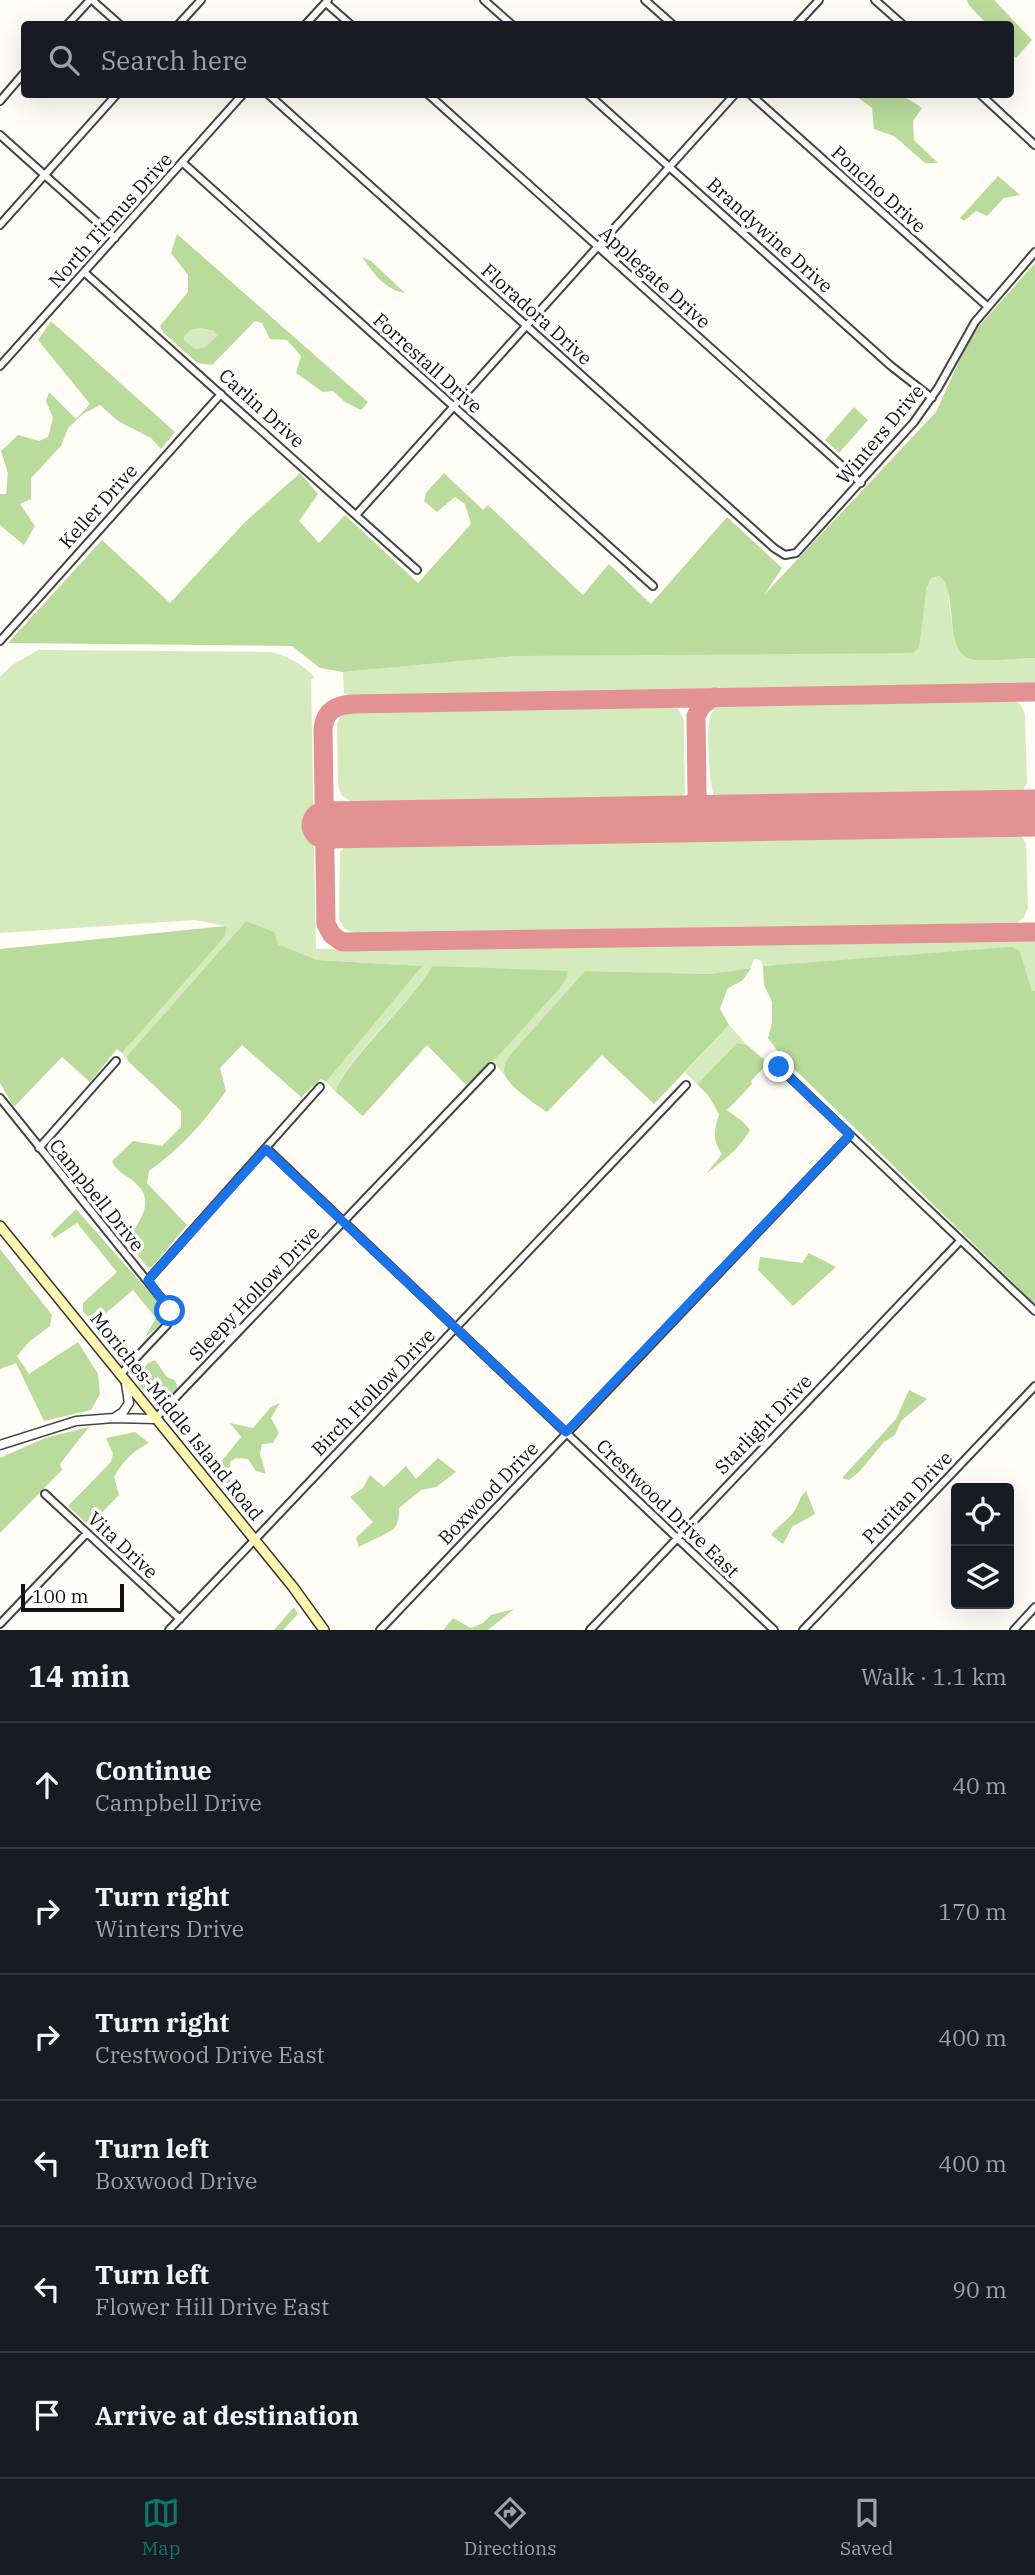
<!DOCTYPE html>
<meta charset="utf-8">
<style>
body{margin:0;font-family:"IBM Plex Serif",serif;background:#20242c;color:#f1f3f6}
.controls{position:absolute;right:21px;bottom:21px;display:grid;overflow:hidden;border-radius:7px;box-shadow:0 7px 28px #0002}
.controls button{width:63px;height:63px;display:grid;place-items:center;padding:0;border:0;border-bottom:2px solid #363941;background:#171b24;color:#f1f3f6;font:35px sans-serif}
.scale{position:absolute;left:21px;bottom:18px;width:103px;box-sizing:border-box;padding-left:7px;border:4px solid #111;border-top:0;font-size:19px;line-height:24px;white-space:nowrap;color:#111;-webkit-text-stroke:5px #fff;paint-order:stroke}
.stop{position:absolute;width:21px;height:21px;margin:-16px;border:5px solid #1a73e8;border-radius:50%;background:#fff}
.stop.end{background:#1a73e8;border-color:#fff;box-shadow:0 2px 7px #0008}
.list{margin:0;padding:0;list-style:none}
h2{display:flex;justify-content:space-between;align-items:center;height:91px;margin:0;padding:0 28px;font-size:30px}
h2 small{font-size:23px;font-weight:400;color:#9ea1a6}
.list li{display:grid;grid-template-columns:46px 1fr auto;gap:21px;align-items:center;box-sizing:border-box;height:126px;padding:0 28px;border-top:2px solid #363941}
.list b{display:block;font-size:26px;white-space:nowrap}
.list p{margin:0;font-size:23px;white-space:nowrap;color:#9ea1a6}
.list em{font-size:23px;font-style:normal;color:#9ea1a6}
.icon{flex:none;width:38px;height:38px;fill:none;stroke:currentColor;stroke-width:2;stroke-linecap:round;stroke-linejoin:round}
.map{position:relative;flex:none;width:1035px;height:1630px;overflow:hidden}
.search{position:absolute;background:#171b24;box-shadow:0 7px 28px #0002;left:21px;right:21px;top:21px;height:77px;display:flex;align-items:center;gap:18px;box-sizing:border-box;padding:0 24px;border-radius:7px;color:#9ea1a6;font-size:26px}
.sheet{height:847px;background:#171b24}
nav{display:flex;justify-content:space-around;align-items:center;box-sizing:border-box;height:98px;border-top:2px solid #363941;background:#171b24;font-size:19px;color:#9ea1a6}
nav a{display:grid;justify-items:center;gap:4px}
nav .on{color:#0f766e}
.map>svg:first-child{display:block}
.green{fill:#d5ebbd}
.forest{fill:#b9dc9c;fill-rule:evenodd}
.lines{fill:none;stroke-linecap:round;stroke-linejoin:round}
.taxiway{stroke:#e29292;stroke-width:19}
.runway{stroke:#e29292;stroke-width:47}
.minor-casing{stroke:#444;stroke-width:10}
.tertiary-casing{stroke:#444;stroke-width:11}
.secondary-casing{stroke:#333;stroke-width:12}
.minor{stroke:#fff;stroke-width:6}
.tertiary{stroke:#fff;stroke-width:8}
.secondary{stroke:#fff6b0;stroke-width:9}
.route{stroke:#1a73e8;stroke-width:9}
.labels{text-anchor:middle;stroke-width:7;stroke-linejoin:round;paint-order:stroke}
.street-label{font-size:19px;fill:#111;stroke:#fff}
</style>
<div class="map">
<svg width="1035" height="1630" viewBox="0 0 1035 1630">
<rect width="100%" height="100%" fill="#fffdf5"/>
<path class="green" d="M200,328L214,331L217,336L205,347L195,349L184,340V335L191,330Z
M941,576L947,583C950,602 950,651 970,659C979,663 1022,658 1035,658V684L350,696L344,693L343,672L516,656L926,591L931,578Z
M38,650L271,652C289,656 302,665 315,677L311,679L316,949L750,942L752,944L759,945L762,941L1035,937V991H1032L1020,951L763,966L760,960L754,959L751,968L709,974L585,971L505,1065V1075L492,1061L500,1054L473,969L432,966C426,975 420,985 413,993C398,1011 336,1074 336,1092L326,1082L421,966L317,960L278,944L246,921L127,1056L128,1061L122,1053L226,926L195,920L0,933V677L12,665Z
M1010,698L1020,704L1025,714L1027,783L1022,792L1012,797L727,802L714,796C709,784 706,730 710,717C712,709 719,705 726,703Z
M668,704L678,709L684,720L685,793L680,799L669,802L366,809L342,796L338,785L337,723L342,714L351,709Z
M1007,829L1020,833L1026,844L1028,908L1024,917L1017,923L359,935L345,929L339,920L340,852L349,842L362,839Z
M729,1025L747,1045L737,1043L697,1084L685,1072Z"/>
<path class="forest" d="M967,0H994L1032,40L1016,58L1011,54L1010,24H987L968,4Z
M855,95H869L873,98C892,88 907,97 922,108L913,121L914,140L938,163H925L894,136L874,129L872,108Z
M998,176L1020,195L1004,198L987,216L976,211L964,221L960,218Z
M177,234L368,402L361,410L345,402L333,391L323,392L296,373L301,356L287,340L270,339L262,323L255,321L212,365L197,363L163,332L160,326L188,292V275L171,253ZM200,328L214,331L217,336L205,347L195,349L184,340V336L191,330Z
M362,257L371,261L405,293C384,289 374,274 362,257Z
M1035,263V658C1022,658 980,663 970,659C943,649 959,595 940,576L931,578L926,590L920,642L918,648L913,653L516,656L343,672L320,668L292,646L8,643L102,540L170,603L245,522L300,473L318,494L299,521L319,543L345,515L418,583L471,524L465,504L455,497L437,512L424,501L426,493L444,473L483,510L488,505L583,595L609,564L651,604L727,517L782,568L764,595L936,412L971,335Z
M51,321L175,432L161,449L151,438L118,421L100,405L83,414L68,428L61,446L31,478V499L20,504L35,526L24,545L0,525V494H6L8,473L1,451L18,435L39,441L48,437L53,418L46,401L49,392L76,419L90,404L38,340Z
M854,407L868,420L839,453L825,440Z
M246,921L274,932L278,944L317,960L422,966L326,1082L321,1079L301,1097L242,1045L220,1068L226,1091C204,1122 180,1149 149,1171L147,1183L187,1225L152,1267H147L127,1240C140,1221 158,1199 132,1180C124,1174 116,1171 112,1161L133,1141L162,1146L181,1127V1111L128,1061L127,1056Z
M226,926L225,936L122,1053L117,1049L90,1082L62,1057L14,1107L0,1083V949Z
M1011,947L1020,951L1032,991H1035V1304L781,1056L768,1038L772,1023V1002L764,985L763,966Z
M432,966L568,971L567,977L559,989L500,1054L466,1085L427,1045L363,1116L336,1092C336,1075 399,1011 413,993C420,985 426,975 432,966Z
M751,968L743,980L727,989L720,1009L729,1025L654,1104L602,1055L547,1112C536,1105 510,1087 505,1075C502,1067 507,1060 511,1054L585,971L709,974Z
M737,1043L747,1045L768,1063L751,1081L752,1084L727,1110L743,1122L750,1130C739,1150 723,1160 706,1174L722,1154C712,1140 714,1130 719,1114L708,1095L697,1084Z
M76,1209L157,1301L163,1323L145,1337L156,1318L133,1290L93,1324L83,1311V1303L117,1272L77,1223L54,1238L51,1234Z
M0,1249L52,1315L50,1326L30,1341L17,1356L29,1374L78,1342L98,1374L100,1394L91,1410L44,1421L16,1363L0,1369Z
M809,1253L836,1267L793,1306L758,1270L760,1257L802,1263Z
M155,1360L167,1377L175,1380L178,1389L161,1407L154,1404L135,1381L148,1363Z
M909,1390L927,1399L901,1421L895,1435L884,1442L859,1472L849,1480L842,1478L896,1419Z
M280,1403L271,1418L279,1433L273,1443L262,1444L260,1454L266,1474L256,1471L248,1459L236,1458L230,1462V1486L213,1472L241,1437L230,1423L253,1428L271,1407Z
M89,1427L60,1464L62,1470L0,1533V1458L45,1438Z
M135,1432L149,1443C133,1451 123,1461 114,1477L119,1495L89,1526L68,1506L111,1462L113,1454L106,1438Z
M438,1458L456,1472L436,1487L421,1490L399,1508C399,1513 399,1521 396,1526C393,1532 367,1542 359,1547L356,1538L373,1522L350,1497L363,1488L370,1475L384,1487L406,1466L416,1479Z
M806,1491L815,1514L792,1527L783,1544L771,1535C777,1526 789,1520 795,1510C799,1503 800,1496 806,1491Z
M294,1607L298,1614L283,1630H274Z
M514,1609L488,1630H443L453,1618L471,1628L483,1623L491,1615Z"/>
<g class="lines">
<path class="taxiway" d="M1035,692L354,704C336,705 325,710 323,729L326,924L332,935L342,942L1035,932
M715,697L702,705L696,716L697,795C700,808 708,814 720,819
M1017,813L1035,801
M1017,813L1035,825
M674,819C687,815 695,809 697,795"/>
<path class="runway" d="M325,825L1035,813"/>
<g class="minor-casing">
<path id="minor" d="M92,0L119,24
M484,0L511,24
M645,0L672,24
M875,0L902,24
M326,3L350,24
M68,24L90,0
M179,24L201,0
M306,24L328,0
M797,24L819,0
M268,94L774,548L785,555L796,553L914,422L938,388L975,322L1035,252
M428,94L861,483
M588,94L891,366L932,398
M750,94L987,306
M980,94L1035,145
M0,101L24,73
M0,135L115,238
M182,162L653,586
M0,225L117,94
M84,272L417,570
M0,366L243,94
M357,514L735,94
M0,641L221,394
M779,1067L1035,1311
M0,1098L165,1303L170,1311V1319L167,1325L120,1375
M39,1148L116,1061
M266,1148L774,1630
M148,1280L320,1087
M155,1419L491,1067
M45,1494L180,1619
M0,1624L87,1533
M169,1630L686,1085
M380,1630L850,1135
M590,1630L960,1241
M803,1630L1035,1386
M1014,1630L1035,1607"/>
</g>
<g class="tertiary-casing">
<path id="tertiary" d="M114,1418L123,1412L129,1403L126,1384
M0,1445L76,1421L114,1418L155,1419"/>
</g>
<g class="secondary-casing">
<path id="secondary" d="M0,1226L293,1587L324,1630"/>
</g>
<use href="#minor" class="minor"/>
<use href="#tertiary" class="tertiary"/>
<use href="#secondary" class="secondary"/>
</g>
<g class="lines">
<path class="route" d="M170,1311L148,1280L266,1149L566,1432L850,1135L779,1067"/>
</g>
<g class="labels">
<g class="street-label">
<text transform="translate(879 189) rotate(42)" y="7">Poncho Drive</text>
<text transform="translate(110 220) rotate(-48)" y="7">North Titmus Drive</text>
<text transform="translate(770 235) rotate(42)" y="7">Brandywine Drive</text>
<text transform="translate(655 277) rotate(42)" y="7">Applegate Drive</text>
<text transform="translate(537 314) rotate(42)" y="7">Floradora Drive</text>
<text transform="translate(428 363) rotate(42)" y="7">Forrestall Drive</text>
<text transform="translate(262 408) rotate(42)" y="7">Carlin Drive</text>
<text transform="translate(880 434) rotate(-50)" y="7">Winters Drive</text>
<text transform="translate(98 506) rotate(-48)" y="7">Keller Drive</text>
<text transform="translate(97 1195) rotate(51)" y="7">Campbell Drive</text>
<text transform="translate(254 1293) rotate(-46)" y="7">Sleepy Hollow Drive</text>
<text transform="translate(373 1392) rotate(-46)" y="7">Birch Hollow Drive</text>
<text transform="translate(177 1416) rotate(51)" y="7">Moriches-Middle Island Road</text>
<text transform="translate(763 1424) rotate(-46)" y="7">Starlight Drive</text>
<text transform="translate(488 1493) rotate(-46)" y="7">Boxwood Drive</text>
<text transform="translate(907 1497) rotate(-46)" y="7">Puritan Drive</text>
<text transform="translate(668 1508) rotate(44)" y="7">Crestwood Drive East</text>
<text transform="translate(123 1545) rotate(43)" y="7">Vita Drive</text>
</g>
</g>
</svg>
<div class="controls">
<button><svg class="icon" aria-label="locate" viewBox="0 0 24 24"><circle cx="12" cy="12" r="6"/><path d="M12 2v4M12 18v4M2 12h4M18 12h4"/></svg></button>
<button><svg class="icon" aria-label="layers" viewBox="0 0 24 24"><path d="M12 4l9 5-9 5-9-5zM3 14l9 5 9-5"/></svg></button>
</div>
<div class="scale">100 m</div>
<div class="stop" style="left:170px;top:1311px"></div>
<div class="stop end" style="left:779px;top:1067px"></div>
<div class="search"><svg class="icon" aria-label="search" viewBox="0 0 24 24"><circle cx="10" cy="10" r="6"/><path d="M15 15l6 6"/></svg>Search here</div>
</div>
<section class="sheet">
<h2>14 min<small>Walk · 1.1 km</small></h2>
<ul class="list">
<li><svg class="icon" aria-label="ahead" viewBox="0 0 24 24"><path d="M12 20V5M6 11l6-6 6 6"/></svg><div><b>Continue</b><p>Campbell Drive</p></div><em>40 m</em></li>
<li><svg class="icon" aria-label="right" viewBox="0 0 24 24"><path d="M7 20v-9h11M14 6l5 5-5 5"/></svg><div><b>Turn right</b><p>Winters Drive</p></div><em>170 m</em></li>
<li><svg class="icon" aria-label="right" viewBox="0 0 24 24"><path d="M7 20v-9h11M14 6l5 5-5 5"/></svg><div><b>Turn right</b><p>Crestwood Drive East</p></div><em>400 m</em></li>
<li><svg class="icon" aria-label="left" viewBox="0 0 24 24"><path d="M17 20v-9H6M10 6l-5 5 5 5"/></svg><div><b>Turn left</b><p>Boxwood Drive</p></div><em>400 m</em></li>
<li><svg class="icon" aria-label="left" viewBox="0 0 24 24"><path d="M17 20v-9H6M10 6l-5 5 5 5"/></svg><div><b>Turn left</b><p>Flower Hill Drive East</p></div><em>90 m</em></li>
<li><svg class="icon" aria-label="arrive" viewBox="0 0 24 24"><path d="M6 21V4h12l-3 4 3 4H6"/></svg><div><b>Arrive at destination</b></div></li>
</ul>
</section>
<nav>
<a class="on"><svg class="icon" aria-label="map" viewBox="0 0 24 24"><path d="M3 6l6-2 6 2 6-2v14l-6 2-6-2-6 2zM9 4v14M15 6v14"/></svg>Map</a>
<a><svg class="icon" aria-label="directions" viewBox="0 0 24 24"><path d="M12 3l9 9-9 9-9-9zM9 14v-3h6M13 9l2 2-2 2"/></svg>Directions</a>
<a><svg class="icon" aria-label="saved" viewBox="0 0 24 24"><path d="M7 4h10v16l-5-4-5 4z"/></svg>Saved</a>
</nav>
